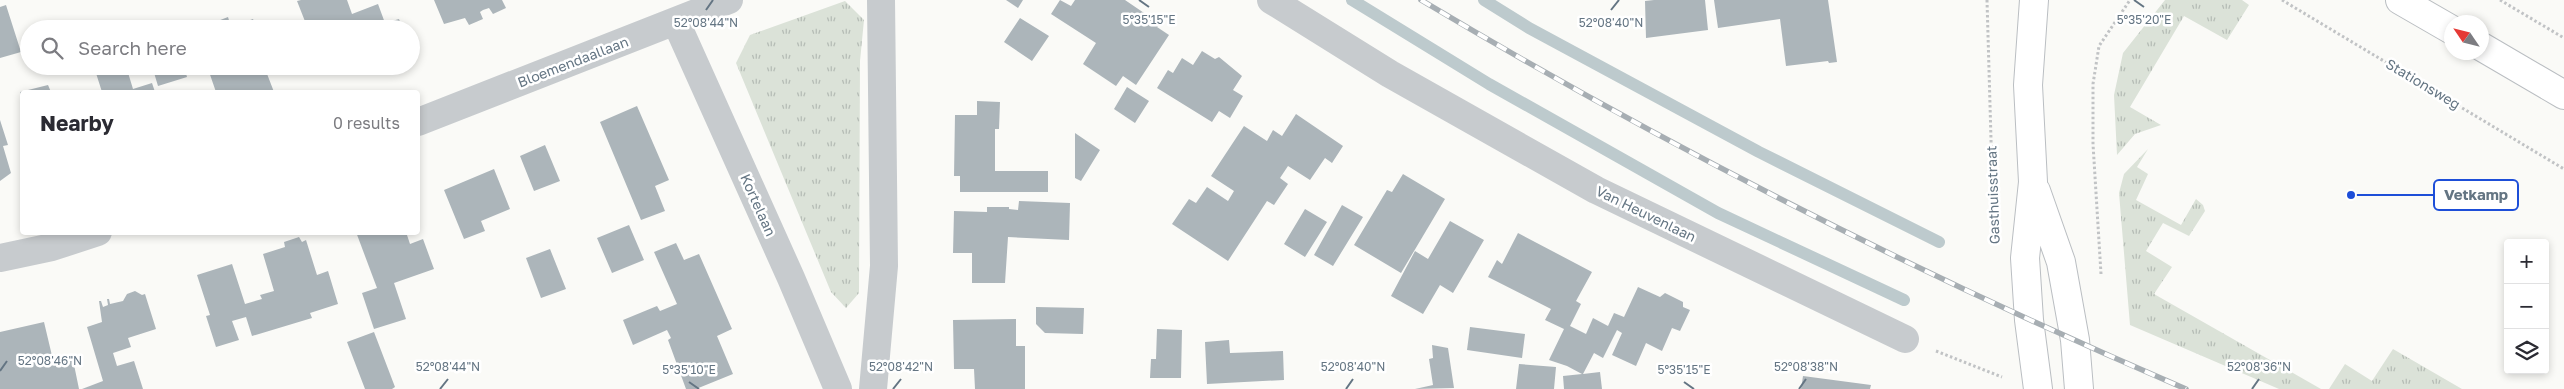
<!DOCTYPE html>
<meta charset="utf-8">
<style>
body{margin:0;font-family:"Golos Text",sans-serif;background:#f7f7f7;color:#2b2b33}
.controls{position:absolute;right:15px;bottom:15px;display:grid;overflow:hidden;border-radius:5px;box-shadow:0 2px 8px #0003}
.controls button{width:45px;height:45px;display:grid;place-items:center;padding:0;border:0;border-bottom:1px solid #e1e1e2;background:#fff;color:#2b2b33;font:25px sans-serif}
.compass{position:absolute;left:2444px;top:15px;width:45px;height:45px;border-radius:50%;background:#fff;box-shadow:0 2px 8px #0003;rotate:305deg}
.list{margin:0;padding:0;list-style:none}
h2{display:flex;justify-content:space-between;align-items:center;height:65px;margin:0;padding:0 20px;font-size:21px}
h2 small{font-size:16px;font-weight:400;color:#7c7c81}
.icon{flex:none;width:28px;height:28px;fill:none;stroke:currentColor;stroke-width:2;stroke-linecap:round;stroke-linejoin:round}
.map{position:relative;flex:none;width:2564px;height:389px;overflow:hidden}
.search{position:absolute;background:#fff;box-shadow:0 2px 8px #0003;left:20px;top:20px;width:400px;height:55px;display:flex;align-items:center;gap:12px;box-sizing:border-box;padding:0 18px;border-radius:28px;color:#7c7c81;font-size:19px}
.panel{position:absolute;background:#fff;box-shadow:0 2px 8px #0003;left:20px;top:90px;width:400px;height:145px;border-radius:5px}
.map>svg:first-child{display:block}
.grass{fill:url(#grass-tufts)}
.lines{fill:none;stroke-linecap:round;stroke-linejoin:round}
.stream{stroke:#bdcacd;stroke-width:12}
.building{fill:#acb5ba}
.major-casing{stroke:#babec2;stroke-width:30}
.path{stroke:#c1c3c5;stroke-width:3;stroke-dasharray:2.5 2.5;stroke-linecap:butt}
.minor{stroke:#c7cbce;stroke-width:28}
.major{stroke:#fff;stroke-width:28}
.rail-casing{stroke:#a7aeb3;stroke-width:5.5}
.rail{stroke:#fff;stroke-width:4;stroke-dasharray:11;stroke-linecap:butt}
.ticks{fill:none;stroke:#647583;stroke-width:2}
.labels{text-anchor:middle;stroke-width:5;stroke-linejoin:round;paint-order:stroke}
.street-label{font-size:14px;fill:#647583;stroke:#fff}
.ticks-label{font-size:12px;text-anchor:middle;fill:#647583;stroke:#fff;stroke-width:5;stroke-linejoin:round;paint-order:stroke}
.leader{fill:none;stroke:#1d4ed8;stroke-width:2}
.callout-dot{fill:#1d4ed8;stroke:#fff;stroke-width:2}
.callout{fill:#fff;stroke:#1d4ed8;stroke-width:2}
.callout-label{font-size:15px;text-anchor:middle;font-weight:bold;fill:#647583}
</style>
<div class="map">
<svg width="2564" height="389" viewBox="0 0 2564 389">
<defs>
<pattern id="grass-tufts" width="24" height="20" patternUnits="userSpaceOnUse" patternTransform="scale(1.25)"><rect width="24" height="20" fill="#dbe2d8"/><path d="M3 7l-1-3M5 7V3M7 7l1-3M15 17l-1-3M17 17v-4M19 17l1-3" fill="none" stroke="#b5bcb5"/></pattern>
</defs>
<rect width="100%" height="100%" fill="#fafaf7"/>
<path class="grass" d="M2165,0H2242L2249,5L2227,40L2184,16L2130,107L2161,125L2135,134L2117,155L2114,95L2123,53Z
M845,1L864,20L860,61L859,293L846,308L831,292L736,63L750,35Z
M2148,149L2137,167L2148,174L2136,200L2181,225L2196,199L2203,205L2205,211L2189,236L2163,223L2146,251L2172,267L2154,294L2321,389H2279L2130,325L2119,193L2124,174Z
M2393,349L2462,389H2329L2345,364L2372,381Z"/>
<g class="lines">
<path class="stream" d="M1352,0L1489,84L1718,213L1904,300
M1484,0L1529,28L1759,152L1939,242"/>
</g>
<path class="building" d="M301,0H347L352,14L378,4L385,23L399,19L402,29H308L297,1Z
M434,0H502L506,8L493,14L489,8L483,10L480,12L483,19L469,25L465,18L444,24Z
M1006,0H1023L1018,8Z
M1060,0L1071,6L1075,0H1125L1147,15L1146,17L1159,25L1157,27L1169,35L1136,85L1123,76L1116,86L1083,64L1096,43L1051,14Z
M1654,0H1705L1708,30L1646,38L1645,1Z
M1714,0H1828L1837,62L1829,63L1828,61L1786,66L1780,19L1718,28Z
M6,5L21,52L0,58V7Z
M228,17L231,27L253,19L257,29H197Z
M1020,18L1049,36L1032,61L1004,42Z
M1202,51L1215,59L1219,57L1242,76L1233,90L1243,96L1230,118L1219,111L1212,122L1157,88L1168,70L1173,73L1182,58L1193,65Z
M105,66H126L133,89L152,83L155,92H102L95,70Z
M152,66H184L187,77L158,86Z
M207,66H264L274,92H216Z
M322,66H347L325,75Z
M48,85L51,92H22V100L20,92Z
M1127,87L1149,101L1135,123L1114,109Z
M977,101L1000,102L999,129H995V171H1048V192H960V176H954L955,115H977Z
M637,106L669,180L655,186L665,211L641,220L600,122Z
M1296,114L1343,146L1332,163L1325,158L1310,180L1288,166L1280,178L1288,184L1274,205L1267,201L1228,261L1172,224L1189,199L1196,203L1207,187L1228,201L1234,191L1211,176L1244,126L1267,141L1273,130L1282,136Z
M0,120L8,145L3,146L11,173L0,181Z
M1075,133L1100,150L1081,181L1075,178Z
M545,145L560,181L534,191L520,156Z
M494,169L510,209L481,221L485,231L464,239L444,190Z
M1403,174L1445,199L1401,273L1354,245L1387,190L1392,192Z
M1019,201L1070,203L1069,240L1008,237L1005,283H972V253H953L954,211L987,212V207H1009V209L1018,210Z
M1342,205L1363,217L1333,266L1314,255Z
M1305,209L1327,222L1305,257L1284,244Z
M1450,221L1484,240L1453,293L1440,285L1423,314L1391,296L1415,251L1428,259Z
M629,225L644,260L612,273L597,238Z
M356,232H406L410,244L423,239L434,269L394,283L406,319L374,329L362,293L377,288Z
M1518,233L1592,272L1576,301L1581,304L1570,326L1586,334L1593,318L1608,326L1614,313L1624,317L1638,287L1660,297L1665,293L1683,302V307L1690,310L1680,331L1672,328L1662,351L1646,343L1636,366L1612,355L1622,333L1617,330L1603,358L1594,353L1583,374L1600,372L1602,389H1564L1563,376L1582,374L1567,366L1549,360L1564,329L1545,320L1551,309L1488,277L1497,260L1502,264Z
M299,237L302,242L306,240L317,275L328,271L338,304L310,313L312,318L252,336L246,317L232,321L239,340L216,347L206,316L210,315L197,275L232,264L245,304L262,299L260,295L274,291L263,254L285,247L284,242Z
M676,243L684,260L699,254L732,329L717,336L733,374L696,389H686L668,340L671,338L667,330L633,345L623,320L657,306L660,311L677,304L654,252Z
M550,249L566,289L541,298L526,258Z
M135,291L142,295L145,294L156,329L128,338L131,347L113,353L117,366L134,361L143,389H82L103,381L87,327L102,322L99,301H101L103,307L108,305L107,299H109L110,304L123,301L127,294Z
M1036,307L1084,308L1083,334L1045,333L1036,324Z
M1016,319V346H1025V389H975L974,369H954L953,320Z
M44,322L53,360L72,355L79,389H0V332Z
M1470,327L1525,334L1522,358L1467,350Z
M1157,329L1182,330L1181,378H1150L1151,359H1156Z
M374,332L395,387L392,389H365L347,342Z
M1229,340L1230,353L1283,351L1284,380L1207,384L1205,342Z
M1432,345L1448,348L1454,388L1415,389L1433,385L1429,359L1433,358Z
M1519,364L1556,367L1554,389H1516Z
M1803,376L1871,385L1870,389H1801Z"/>
<g class="lines">
<g class="major-casing">
<path id="major" d="M2034,0L2028,85L2033,182L2025,258L2029,320L2038,389
M2400,0L2452,30
M2482,47L2564,95
M2036,191L2061,262L2075,340L2079,389"/>
</g>
<path class="path" d="M1987,0L1993,209
M2282,0L2564,169
M2500,0L2564,38
M2101,274L2093,144V84L2099,46L2130,0
M1936,351L2002,377"/>
<path class="minor" d="M1271,0L1390,74L1596,190L1905,339
M676,22L791,278L838,389
M418,122L729,0
M0,258L52,247L98,232
M873,389L884,266L881,0"/>
<use href="#major" class="major"/>
<g class="rail-casing">
<path id="rail" d="M1421,0C1667,147 1922,276 2186,389"/>
</g>
<use href="#rail" class="rail"/>
</g>
<path class="ticks" d="M1139,0L1149,7M2134,0L2144,7M706,10L713,0M1611,10L1619,0M0,371L7,361M689,382L699,389M1684,382L1694,389M440,389L448,379M893,389L901,379M1346,389L1353,379M1799,389L1806,379M2252,389L2259,379"/>
<g class="labels">
<g class="street-label">
<text transform="translate(573 62) rotate(-21)" y="5">Bloemendaallaan</text>
<text transform="translate(2423 84) rotate(31)" y="5">Stationsweg</text>
<text transform="translate(1993 195) rotate(-92)" y="5">Gasthuisstraat</text>
<text transform="translate(758 205) rotate(66)" y="5">Kortelaan</text>
<text transform="translate(1646 214) rotate(26)" y="5">Van Heuvenlaan</text>
</g>
</g>
<g class="ticks-label">
<text x="1149" y="24">5°35'15"E</text>
<text x="2144" y="24">5°35'20"E</text>
<text x="706" y="27">52°08'44"N</text>
<text x="1611" y="27">52°08'40"N</text>
<text x="50" y="365">52°08'46"N</text>
<text x="448" y="371">52°08'44"N</text>
<text x="901" y="371">52°08'42"N</text>
<text x="1353" y="371">52°08'40"N</text>
<text x="1806" y="371">52°08'38"N</text>
<text x="2259" y="371">52°08'36"N</text>
<text x="689" y="374">5°35'10"E</text>
<text x="1684" y="374">5°35'15"E</text>
</g>
<path class="leader" d="M2351 195L2434 195"/>
<circle class="callout-dot" cx="2351" cy="195" r="5"/>
<rect class="callout" x="2434" y="180" width="84" height="30" rx="5"/>
<g class="callout-label">
<text x="2476" y="200">Vetkamp</text>
</g>
</svg>
<div class="controls">
<button>+</button>
<button>−</button>
<button><svg class="icon" aria-label="layers" viewBox="0 0 24 24"><path d="M12 4l9 5-9 5-9-5zM3 14l9 5 9-5"/></svg></button>
</div>
<svg class="compass" viewBox="-18 -18 36 36"><path d="M0-13l5 13h-10z" fill="#e53935"/><path d="M0 13l5-13h-10z" fill="#7c7c81"/></svg>
<div class="search"><svg class="icon" aria-label="search" viewBox="0 0 24 24"><circle cx="10" cy="10" r="6"/><path d="M15 15l6 6"/></svg>Search here</div>
<section class="panel">
<h2>Nearby<small>0 results</small></h2>
<ul class="list">
</ul>
</section>
</div>
